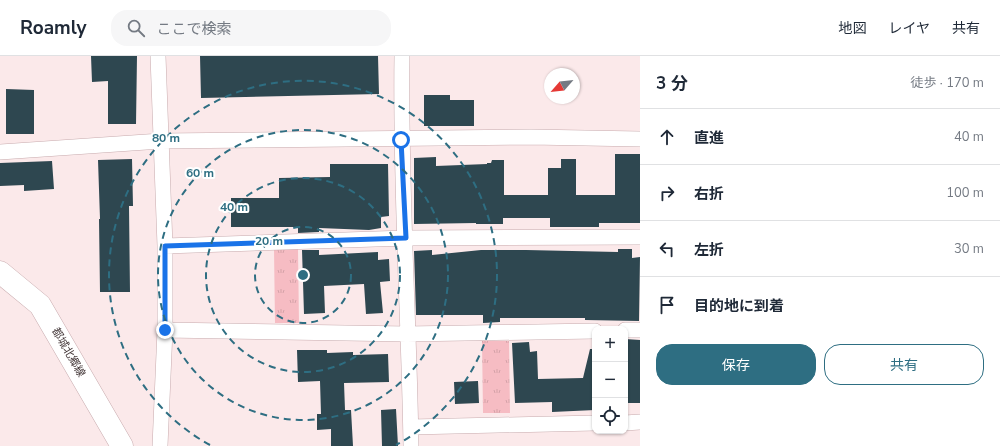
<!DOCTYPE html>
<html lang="ja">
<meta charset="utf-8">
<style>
body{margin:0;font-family:"Nunito Sans","Noto Sans JP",sans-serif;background:#f6f6f7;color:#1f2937}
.controls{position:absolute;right:12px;bottom:12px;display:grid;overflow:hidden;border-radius:8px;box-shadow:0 1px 3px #0004}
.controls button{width:36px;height:36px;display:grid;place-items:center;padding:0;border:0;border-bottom:1px solid #e0e1e3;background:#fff;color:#1f2937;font:20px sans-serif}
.compass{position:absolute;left:544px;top:12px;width:36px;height:36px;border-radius:50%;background:#fff;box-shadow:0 1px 3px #0004;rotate:242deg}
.stop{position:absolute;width:12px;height:12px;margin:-9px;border:3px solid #1a73e8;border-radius:50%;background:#fff}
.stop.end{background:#1a73e8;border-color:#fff;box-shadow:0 1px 4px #0008}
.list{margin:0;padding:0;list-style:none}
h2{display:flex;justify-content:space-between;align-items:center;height:52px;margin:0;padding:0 16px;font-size:17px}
h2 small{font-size:13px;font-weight:400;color:#747a83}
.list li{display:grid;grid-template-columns:26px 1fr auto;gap:12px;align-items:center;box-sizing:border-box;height:56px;padding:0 16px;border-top:1px solid #e0e1e3}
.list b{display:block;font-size:15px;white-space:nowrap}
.list em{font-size:13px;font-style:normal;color:#747a83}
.actions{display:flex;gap:8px;padding:12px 16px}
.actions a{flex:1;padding:9px 0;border:1px solid #2e6e82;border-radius:16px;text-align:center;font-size:14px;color:#2e6e82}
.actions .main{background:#2e6e82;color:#fff}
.icon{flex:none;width:22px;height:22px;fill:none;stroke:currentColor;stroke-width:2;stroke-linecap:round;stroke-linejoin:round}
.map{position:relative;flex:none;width:640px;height:390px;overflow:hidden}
header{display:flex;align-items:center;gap:24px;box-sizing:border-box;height:56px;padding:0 20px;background:#fff;border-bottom:1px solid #e0e1e3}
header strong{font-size:19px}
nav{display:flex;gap:22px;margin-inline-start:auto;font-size:14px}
.search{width:280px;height:36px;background:#f6f6f7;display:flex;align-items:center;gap:10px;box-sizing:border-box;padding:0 14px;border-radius:16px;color:#747a83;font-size:15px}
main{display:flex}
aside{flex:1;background:#fff}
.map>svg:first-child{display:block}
.park{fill:url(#park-tufts)}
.building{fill:#2e4750}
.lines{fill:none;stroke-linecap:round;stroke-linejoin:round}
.street-casing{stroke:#c8abae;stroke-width:16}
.primary-casing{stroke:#c8abae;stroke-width:23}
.street{stroke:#fff;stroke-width:15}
.primary{stroke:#fff;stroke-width:22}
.route{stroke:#1a73e8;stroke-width:5}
.ring{fill:none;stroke:#2e6e82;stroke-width:2;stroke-dasharray:7 5}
.labels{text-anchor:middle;stroke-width:4;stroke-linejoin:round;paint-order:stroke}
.street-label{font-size:11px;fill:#45393a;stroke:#fff}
.centre{fill:#2e6e82;stroke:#fff;stroke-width:2}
.ring-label{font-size:12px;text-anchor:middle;font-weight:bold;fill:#2e6e82;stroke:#fff;stroke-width:4;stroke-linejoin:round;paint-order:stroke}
</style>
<header>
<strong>Roamly</strong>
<div class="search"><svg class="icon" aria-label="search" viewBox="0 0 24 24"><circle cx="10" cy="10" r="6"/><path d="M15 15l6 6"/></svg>ここで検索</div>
<nav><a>地図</a><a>レイヤ</a><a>共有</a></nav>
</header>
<main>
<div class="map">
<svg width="640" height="390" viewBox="0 0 640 390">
<defs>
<pattern id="park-tufts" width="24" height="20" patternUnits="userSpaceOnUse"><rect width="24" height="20" fill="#f6bcc3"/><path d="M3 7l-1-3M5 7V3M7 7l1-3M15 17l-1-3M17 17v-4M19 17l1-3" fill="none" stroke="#d4a2a8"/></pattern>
</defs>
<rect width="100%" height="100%" fill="#fbe9ea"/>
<path class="park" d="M274,193H298L299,267H275Z
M482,285H509L510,357H483Z"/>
<path class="building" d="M91,0H137L136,68H108V25L92,26Z
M200,0H378L379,38L201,42Z
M6,33L34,34V78H6Z
M424,39H450V44H474V70H424Z
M615,98H640V167H599V171H550V162H503V168H476V167L414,168V102L436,101V110L487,108V107H491L492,104H504V139H548V112H561V103H576V139H615Z
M132,103L133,150H129L130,236H100L99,163H100L98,104Z
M52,105L54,133L24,135V129L0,130V107Z
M330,108H388L389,160L381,161V172L369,174L319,172V176L298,177V171H231V142H279V122L330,121Z
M618,193H632V202L640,201L639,265L585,264V262H500V266L483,267V259H416L414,195L432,194V199L481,194H526L618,196Z
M302,194H319V199L378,196V204L389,203L390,225L380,226L383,257L366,258L364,228L324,230L325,257L304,258Z
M625,283L640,284V347H625Z
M529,286L530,296L537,295L538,323L583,322L590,293H595V354L552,356V346L515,347L512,287Z
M297,294H327V297L353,296V299L388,298L389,326L344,327L345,354H351L353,390H331V373L317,374V358H321L320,325L298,326Z
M478,325L479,347L455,348L454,326Z
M396,353L398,390H382L381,354Z"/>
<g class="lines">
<g class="street-casing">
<path id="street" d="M158,0L165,190V274L160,390
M402,0C400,130 409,260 411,390
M0,96L161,85L531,81L640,83
M165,190L406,182L640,181
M165,274L407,278L595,275
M625,274H640
M625,367L640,366
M411,371L595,367"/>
</g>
<g class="primary-casing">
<path id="primary" d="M0,216L40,249L122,390"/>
</g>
<use href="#street" class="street"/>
<use href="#primary" class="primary"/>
</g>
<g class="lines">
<path class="route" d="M165,274V190L406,182L401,84"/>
</g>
<g class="ring">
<circle cx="303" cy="219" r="48"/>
<circle cx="303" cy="219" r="97"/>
<circle cx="303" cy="219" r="145"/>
<path d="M210 389A194 194 0 1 1 396 389"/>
</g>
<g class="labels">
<g class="street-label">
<text transform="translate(69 296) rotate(60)" y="4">都城北郷線</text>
</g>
</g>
<circle cx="303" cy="219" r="6" class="centre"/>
<g class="ring-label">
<text x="166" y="86">80 m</text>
<text x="200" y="121">60 m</text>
<text x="234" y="155">40 m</text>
<text x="269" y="189">20 m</text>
</g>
</svg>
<div class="controls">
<button>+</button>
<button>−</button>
<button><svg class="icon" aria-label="locate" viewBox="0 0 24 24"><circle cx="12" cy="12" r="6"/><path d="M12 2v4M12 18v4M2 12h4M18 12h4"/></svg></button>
</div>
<svg class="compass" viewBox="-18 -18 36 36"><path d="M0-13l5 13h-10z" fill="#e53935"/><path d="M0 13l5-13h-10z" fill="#747a83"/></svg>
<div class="stop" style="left:401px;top:84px"></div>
<div class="stop end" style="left:165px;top:274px"></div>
</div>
<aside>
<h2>3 分<small>徒歩 · 170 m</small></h2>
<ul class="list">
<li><svg class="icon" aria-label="ahead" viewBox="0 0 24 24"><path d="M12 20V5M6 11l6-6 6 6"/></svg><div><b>直進</b></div><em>40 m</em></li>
<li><svg class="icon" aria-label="right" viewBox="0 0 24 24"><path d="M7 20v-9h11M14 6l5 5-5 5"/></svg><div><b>右折</b></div><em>100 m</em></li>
<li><svg class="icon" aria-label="left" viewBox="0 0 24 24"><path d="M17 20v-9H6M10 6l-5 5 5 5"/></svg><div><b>左折</b></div><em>30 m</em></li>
<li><svg class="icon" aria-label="arrive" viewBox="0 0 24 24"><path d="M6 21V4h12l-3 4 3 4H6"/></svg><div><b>目的地に到着</b></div></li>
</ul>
<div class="actions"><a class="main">保存</a><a>共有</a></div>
</aside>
</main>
